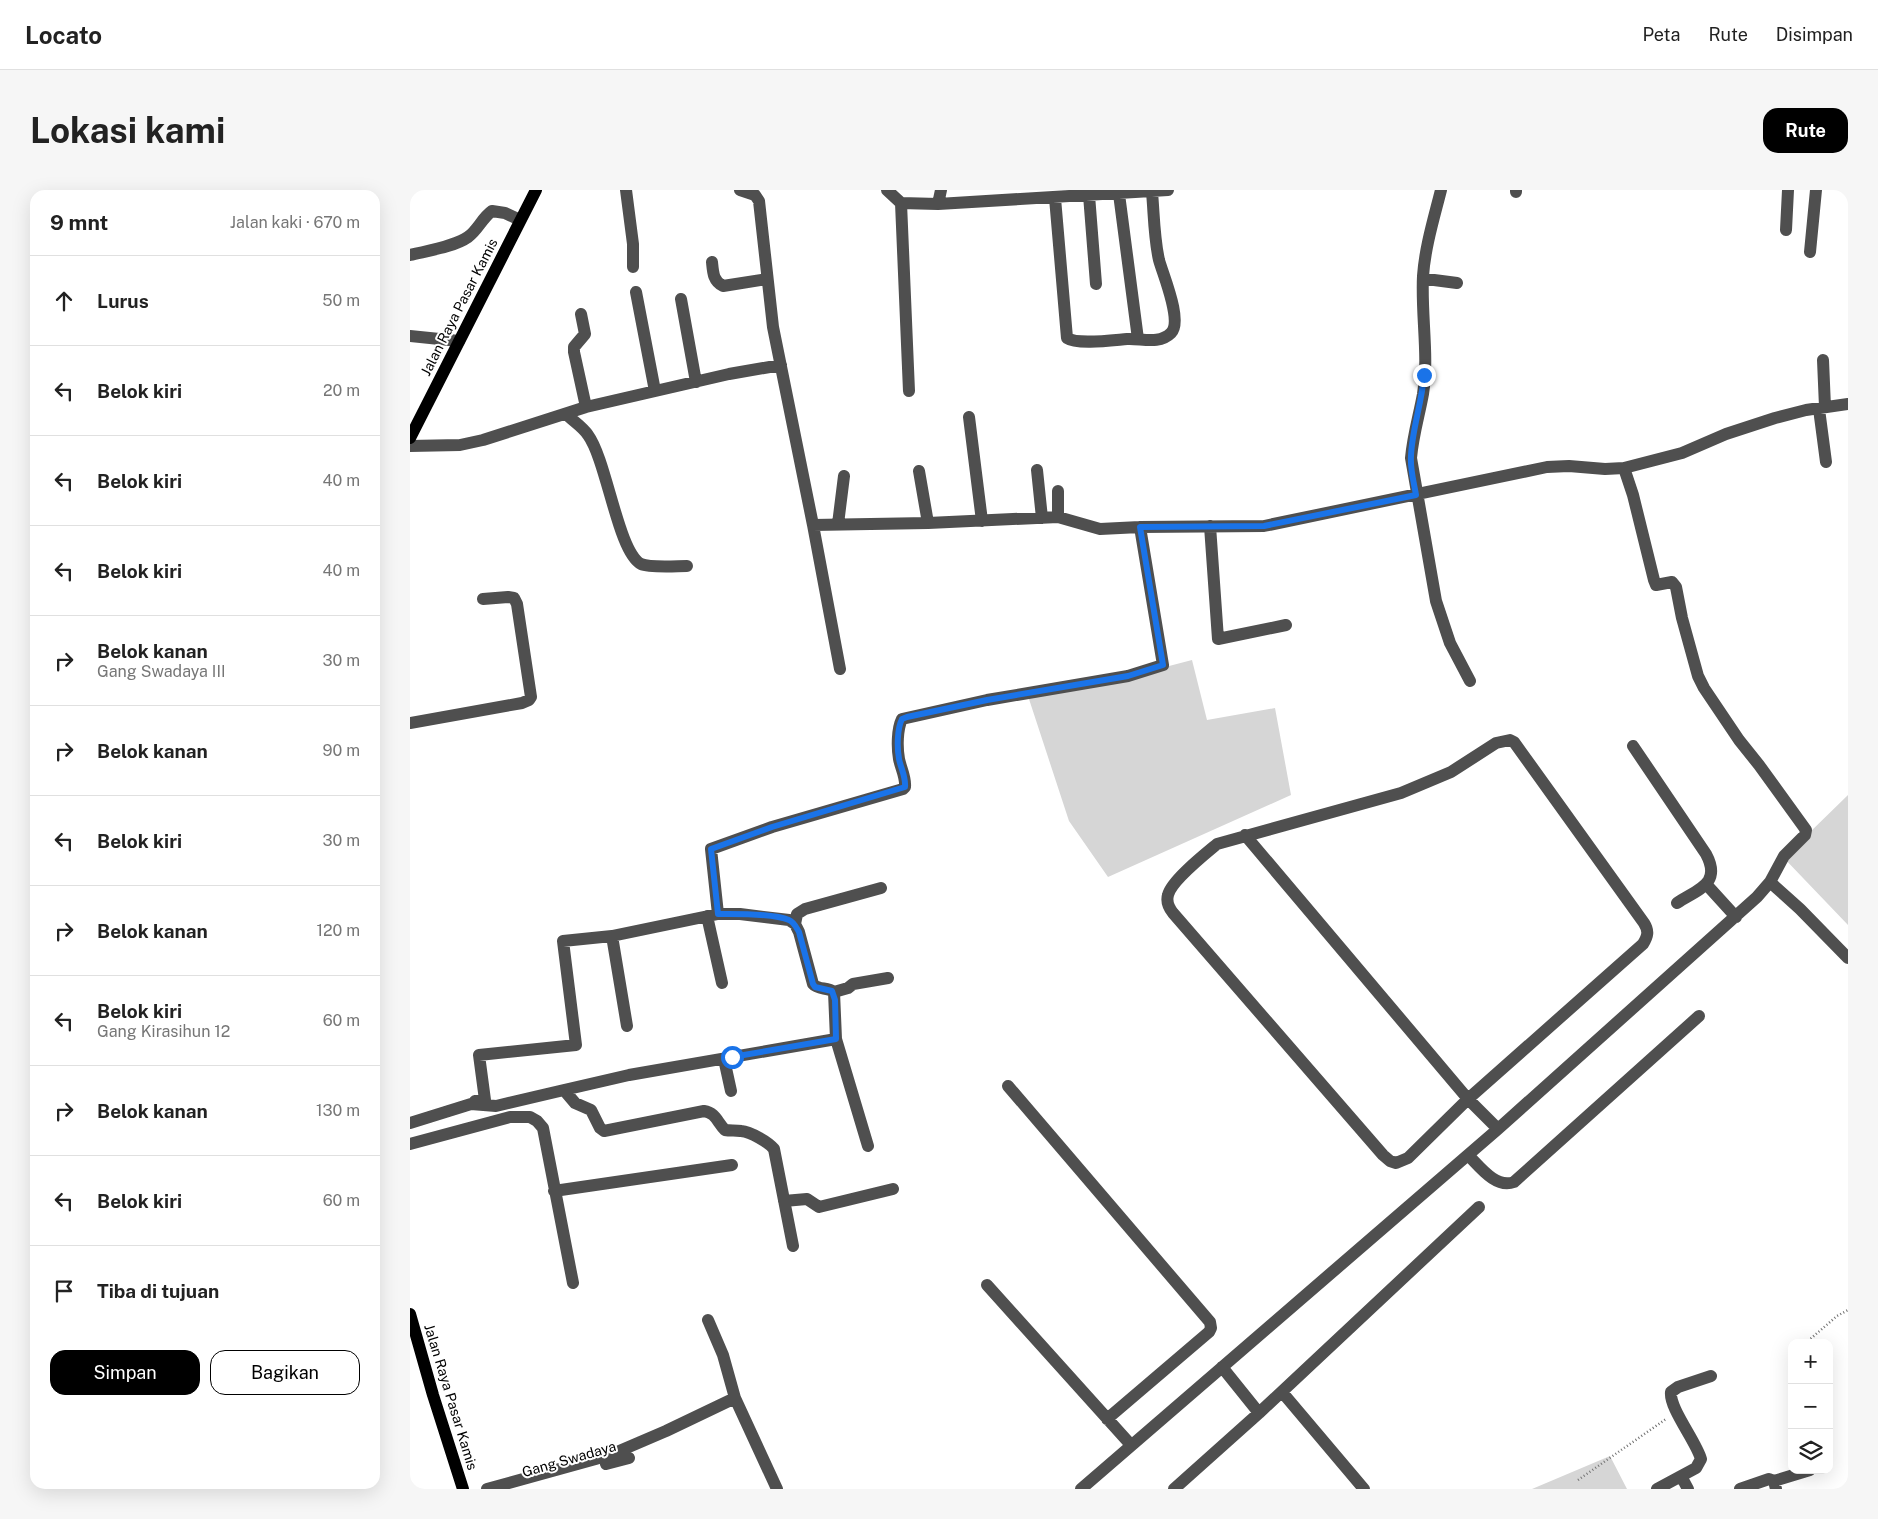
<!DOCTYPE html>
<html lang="id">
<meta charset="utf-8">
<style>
body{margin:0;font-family:"Public Sans",sans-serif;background:#f6f6f6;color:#222}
.controls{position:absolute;right:15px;bottom:15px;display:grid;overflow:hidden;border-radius:10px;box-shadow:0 5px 20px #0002}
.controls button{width:45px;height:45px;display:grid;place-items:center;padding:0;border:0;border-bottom:1px solid #e0e0e0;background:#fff;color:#222;font:25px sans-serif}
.stop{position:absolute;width:15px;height:15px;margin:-11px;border:4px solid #1a73e8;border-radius:50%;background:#fff}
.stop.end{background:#1a73e8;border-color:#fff;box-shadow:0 1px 5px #0008}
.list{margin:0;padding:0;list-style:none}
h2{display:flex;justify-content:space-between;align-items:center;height:65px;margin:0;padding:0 20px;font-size:21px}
h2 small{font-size:16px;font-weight:400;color:#767676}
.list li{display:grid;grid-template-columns:32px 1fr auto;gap:15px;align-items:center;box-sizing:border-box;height:90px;padding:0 20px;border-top:1px solid #e0e0e0}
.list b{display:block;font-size:19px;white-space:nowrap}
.list p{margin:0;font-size:16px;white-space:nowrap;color:#767676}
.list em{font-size:16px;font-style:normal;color:#767676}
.actions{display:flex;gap:10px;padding:15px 20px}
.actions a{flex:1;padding:11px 0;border:1px solid #000;border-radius:15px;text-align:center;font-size:18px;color:#000}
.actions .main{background:#000;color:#fff}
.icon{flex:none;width:28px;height:28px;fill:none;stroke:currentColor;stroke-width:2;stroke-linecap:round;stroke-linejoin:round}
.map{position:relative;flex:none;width:1438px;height:1299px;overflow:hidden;border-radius:15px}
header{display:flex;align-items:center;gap:30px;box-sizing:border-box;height:70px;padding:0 25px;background:#fff;border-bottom:1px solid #e0e0e0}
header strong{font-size:24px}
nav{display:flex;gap:28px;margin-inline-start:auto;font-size:18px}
.intro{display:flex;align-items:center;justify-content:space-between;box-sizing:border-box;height:120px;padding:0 30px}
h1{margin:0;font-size:35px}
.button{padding:12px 22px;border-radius:15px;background:#000;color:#fff;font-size:18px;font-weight:700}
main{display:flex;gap:30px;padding:0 30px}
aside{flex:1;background:#fff;border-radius:15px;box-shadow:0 5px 20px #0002}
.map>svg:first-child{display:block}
.green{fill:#d6d6d6}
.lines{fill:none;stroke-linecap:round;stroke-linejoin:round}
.path{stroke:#717171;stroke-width:2.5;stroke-dasharray:1 2.5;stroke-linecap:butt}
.minor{stroke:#4f4f4f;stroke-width:12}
.major{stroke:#000;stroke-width:12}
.route{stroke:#1a73e8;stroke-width:6}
.labels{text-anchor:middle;stroke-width:4;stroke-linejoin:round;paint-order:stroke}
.street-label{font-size:14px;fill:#000;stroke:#fff}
</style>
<header>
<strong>Locato</strong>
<nav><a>Peta</a><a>Rute</a><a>Disimpan</a></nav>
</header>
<div class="intro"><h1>Lokasi kami</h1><a class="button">Rute</a></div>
<main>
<aside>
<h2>9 mnt<small>Jalan kaki · 670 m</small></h2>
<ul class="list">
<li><svg class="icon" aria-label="ahead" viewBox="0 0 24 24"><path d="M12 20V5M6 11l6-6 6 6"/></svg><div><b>Lurus</b></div><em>50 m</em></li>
<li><svg class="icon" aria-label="left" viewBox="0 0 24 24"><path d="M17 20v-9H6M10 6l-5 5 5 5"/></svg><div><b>Belok kiri</b></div><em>20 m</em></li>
<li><svg class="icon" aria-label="left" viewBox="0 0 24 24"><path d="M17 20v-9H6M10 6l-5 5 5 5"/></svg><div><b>Belok kiri</b></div><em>40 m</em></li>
<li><svg class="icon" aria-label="left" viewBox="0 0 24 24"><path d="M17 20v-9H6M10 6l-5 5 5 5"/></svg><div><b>Belok kiri</b></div><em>40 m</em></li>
<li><svg class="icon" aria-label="right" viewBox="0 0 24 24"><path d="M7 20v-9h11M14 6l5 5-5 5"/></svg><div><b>Belok kanan</b><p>Gang Swadaya III</p></div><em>30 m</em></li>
<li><svg class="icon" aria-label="right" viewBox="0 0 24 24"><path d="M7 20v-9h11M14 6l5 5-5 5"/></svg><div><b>Belok kanan</b></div><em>90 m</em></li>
<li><svg class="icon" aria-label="left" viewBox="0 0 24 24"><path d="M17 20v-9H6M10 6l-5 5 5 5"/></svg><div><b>Belok kiri</b></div><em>30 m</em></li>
<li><svg class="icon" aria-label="right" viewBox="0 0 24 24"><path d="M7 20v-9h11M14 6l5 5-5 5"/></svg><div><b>Belok kanan</b></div><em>120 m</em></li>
<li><svg class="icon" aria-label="left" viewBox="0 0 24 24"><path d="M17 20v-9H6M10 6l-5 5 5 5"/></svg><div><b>Belok kiri</b><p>Gang Kirasihun 12</p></div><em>60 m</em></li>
<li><svg class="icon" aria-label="right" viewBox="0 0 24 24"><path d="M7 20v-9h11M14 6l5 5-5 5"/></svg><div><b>Belok kanan</b></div><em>130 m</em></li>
<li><svg class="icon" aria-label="left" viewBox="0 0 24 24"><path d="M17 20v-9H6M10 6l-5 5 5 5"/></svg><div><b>Belok kiri</b></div><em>60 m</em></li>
<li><svg class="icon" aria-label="arrive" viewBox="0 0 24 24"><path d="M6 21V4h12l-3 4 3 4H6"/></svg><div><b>Tiba di tujuan</b></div></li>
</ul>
<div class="actions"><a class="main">Simpan</a><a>Bagikan</a></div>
</aside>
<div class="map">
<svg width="1438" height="1299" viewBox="0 0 1438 1299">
<rect width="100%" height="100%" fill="#fff"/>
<path class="green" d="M782,470L797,530L865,518L881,605L698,687L659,631L618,506L717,487Z
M1438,605V735L1371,665L1397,645Z
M1200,1266L1217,1299H1122Z"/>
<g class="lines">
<path class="path" d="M1398,1151L1427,1126L1438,1120
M1168,1290L1256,1229"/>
<path class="minor" d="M216,0L223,54V77
M330,0L345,5L349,11L363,137L403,335
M477,0L491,13L499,201
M1031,0C1024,28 1015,57 1013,86C1011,125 1019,166 1013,204C1009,226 1003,245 1001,268L1026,411L1040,453L1060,491
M1106,2V0
M709,4L728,149
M679,5L686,94
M645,8L657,148C667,155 704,150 717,149C731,148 749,155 761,143C773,131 753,85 749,70C744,48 744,24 742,2
M491,13L528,14L758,0
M528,14L531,0
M1376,40L1378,0
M1400,62L1406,0
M0,65C16,61 44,57 58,47C68,40 72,28 82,21L95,23L110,30
M302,72C303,82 303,91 313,96L357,89
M1013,90H1024L1047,93
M226,102L245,201
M271,109L286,192
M171,124L175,144L164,157V162L176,217
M0,146L49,151
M1413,170L1415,217
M1409,219L1416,272
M156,224C163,231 173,237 178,245C197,271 208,362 231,374C240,378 266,376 277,376
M559,227L572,331
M0,256L50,255L73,250L176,217L319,184L371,175
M1214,278L1223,305L1244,390L1246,395L1262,392L1266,397L1272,428L1288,486L1294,498L1329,550L1349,575L1396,640L1395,645L1374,666L1360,692
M627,280L632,328
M509,281L518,333
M648,327V301
M428,334L434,286
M800,336L808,449L876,435
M430,479L403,335L518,333L648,327L690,339L730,337L854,336L1137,277L1159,276L1195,279L1214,278L1272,263L1316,244L1365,228L1396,220L1438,214
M0,533L112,513L119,510L121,507L107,414L104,408L98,407L73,409
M1100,550L1104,552L1234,733C1239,741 1238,746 1233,754L1058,909L998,968L986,973L980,971L973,965L763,723C759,718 756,712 758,705C761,691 795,664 807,654L991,603L1041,582L1086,553Z
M1223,556L1296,664C1312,694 1288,699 1267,713
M835,645L1058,909L1088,939
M1296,694L1326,727
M308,724L301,659L362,637L493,599L495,597C496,587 491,579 489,569C487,558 487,539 492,529L577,510L718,486L753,475L730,337
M297,726L312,793
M385,734L387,724L395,719L471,698
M424,802L438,798L443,794L478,788
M217,836L202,746L308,724H330L379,730L385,734L389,742L403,794C408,800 417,797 424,802L426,849L458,956
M314,869L321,901
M598,896L800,1132L801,1138L799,1142L697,1229
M154,900L219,885L426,849
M65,911L75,910L69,865L166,855L153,751L202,746
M0,933L61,914L86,916L154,900L165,913L181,920L190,938L194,941L294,921C306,923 307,932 315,940C320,941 326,940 331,941C341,942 358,952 364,959L383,1056
M0,954L100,927H120L127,931L133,938L163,1093
M1058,965C1070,977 1086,999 1104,992L1289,826
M144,1001L322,975
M374,1011L397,1009L409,1017L483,999
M577,1095L721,1255
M298,1130L313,1165L325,1208L367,1299
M812,1177L849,1223
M872,1202L954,1299
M196,1274L219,1268
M1271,1286L1278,1299
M1364,1291L1400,1280
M77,1299L200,1265L256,1241L325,1208
M671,1299L1088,939L1347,707L1360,692L1390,719L1438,768
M764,1299L849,1223L1069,1017
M1247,1299L1286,1278L1291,1269C1286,1251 1259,1218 1261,1202L1268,1197L1301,1186
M1330,1299L1359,1289L1364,1291L1366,1299"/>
<path class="major" d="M0,248L126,0
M0,1124L23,1205L53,1299"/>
</g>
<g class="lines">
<path class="route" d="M322,867L426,849L425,810L422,801L405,797L403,794L389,742C386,737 384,732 379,730C363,723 325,724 308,724L301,659L362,637L495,597C496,587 491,579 489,569C487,558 487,539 492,529L497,527L577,510L718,486L753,475L730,337L854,336L1006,305C1004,293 1000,279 1001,266C1002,239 1012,213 1014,185"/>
</g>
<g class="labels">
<g class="street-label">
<text transform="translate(49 117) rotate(-63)" y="5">Jalan Raya Pasar Kamis</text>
<text transform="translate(41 1207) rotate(73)" y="5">Jalan Raya Pasar Kamis</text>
<text transform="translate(159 1269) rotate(-16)" y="5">Gang Swadaya</text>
</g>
</g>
</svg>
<div class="controls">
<button>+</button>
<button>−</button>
<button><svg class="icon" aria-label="layers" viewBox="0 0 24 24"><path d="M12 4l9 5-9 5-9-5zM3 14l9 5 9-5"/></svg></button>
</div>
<div class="stop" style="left:322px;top:867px"></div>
<div class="stop end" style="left:1014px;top:185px"></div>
</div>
</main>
